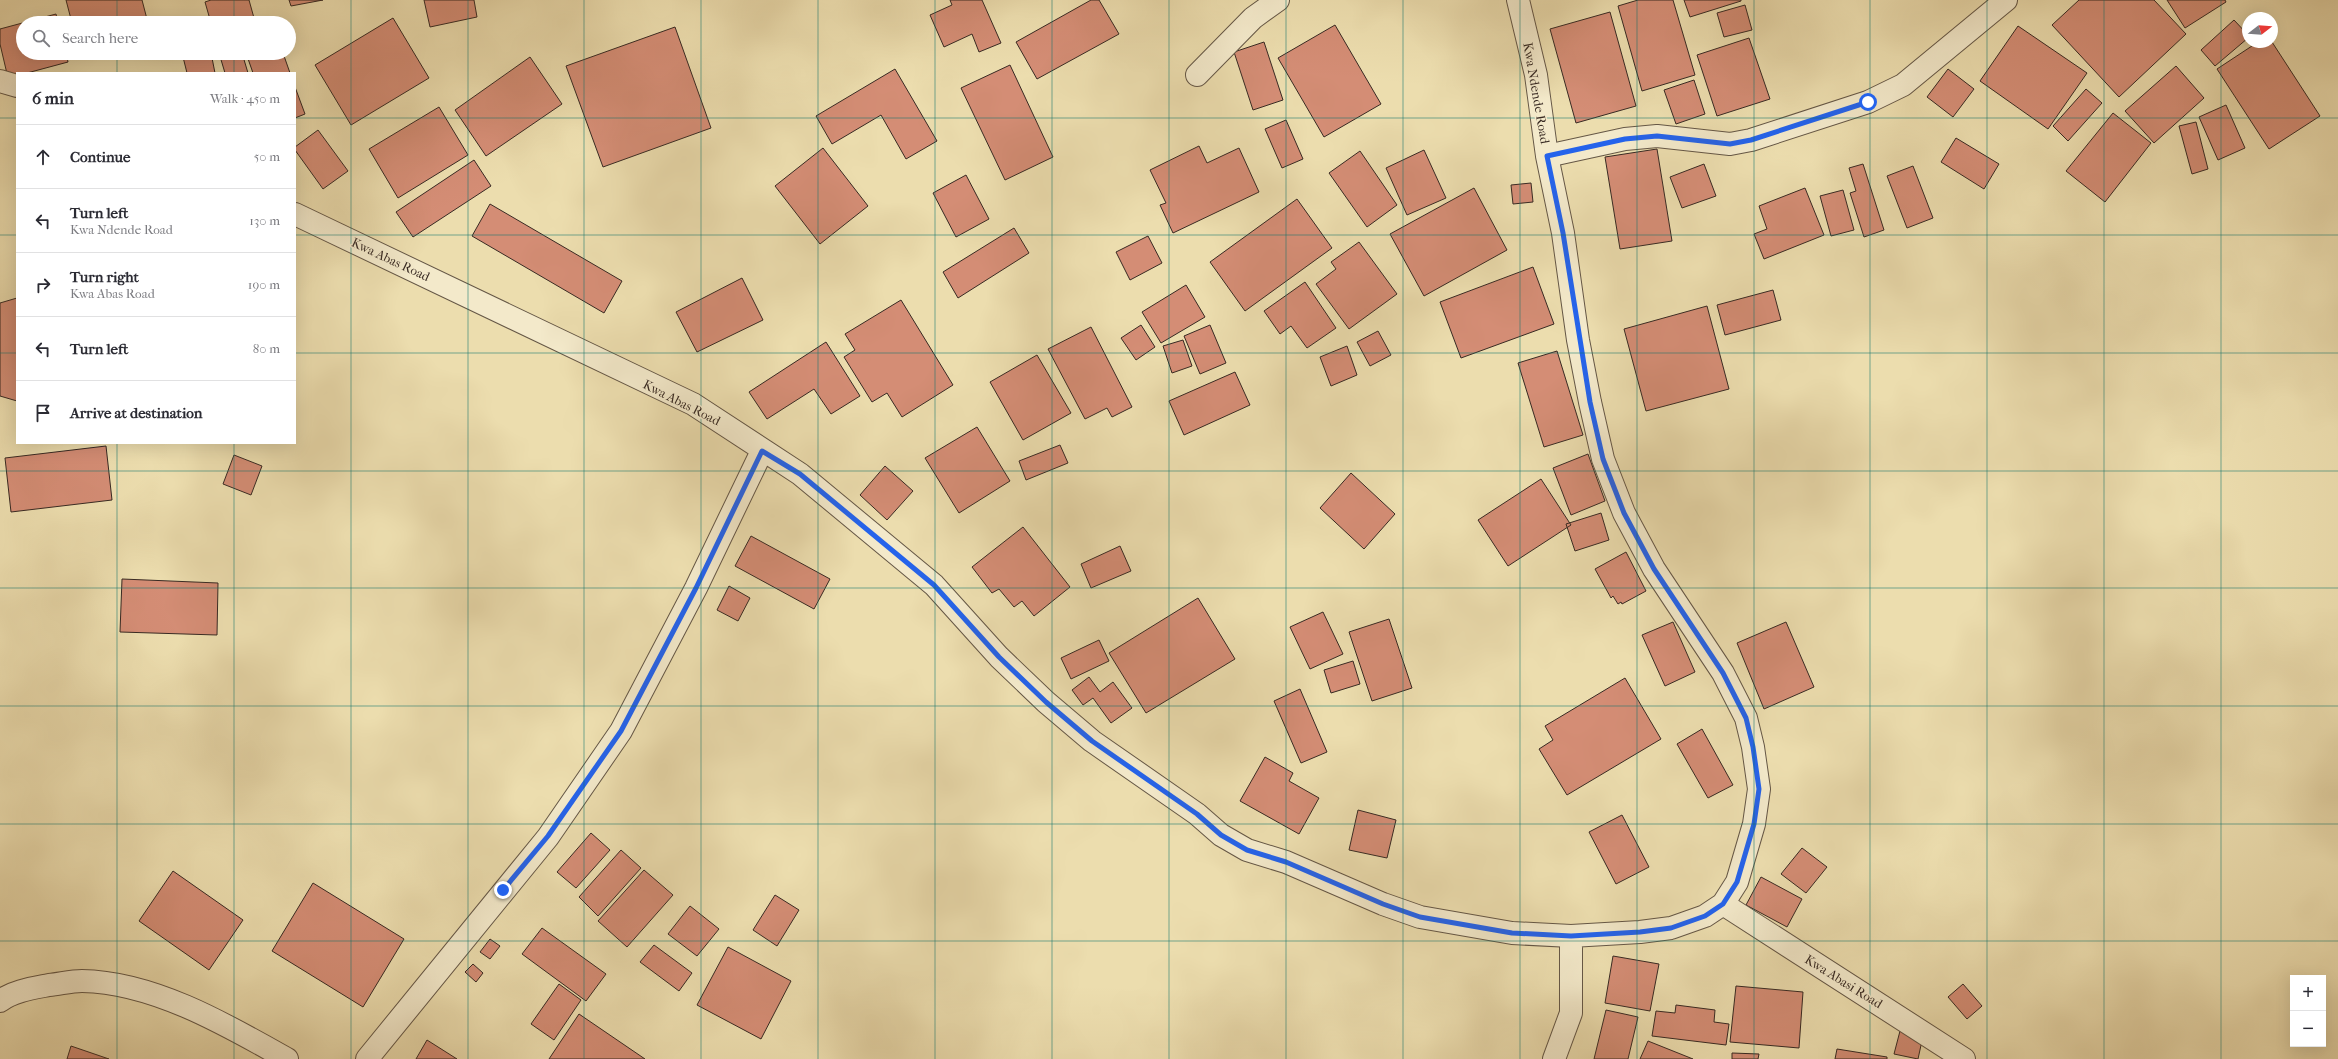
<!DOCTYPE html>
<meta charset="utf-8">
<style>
body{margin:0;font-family:"IM FELL French Canon",serif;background:#f7f7f7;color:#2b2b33}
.controls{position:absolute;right:12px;bottom:12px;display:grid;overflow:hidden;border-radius:0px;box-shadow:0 4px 16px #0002}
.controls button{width:36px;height:36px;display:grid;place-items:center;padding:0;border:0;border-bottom:1px solid #e1e1e2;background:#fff;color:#2b2b33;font:20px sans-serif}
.compass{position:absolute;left:2242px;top:12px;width:36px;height:36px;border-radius:50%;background:#fff;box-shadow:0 4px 16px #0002;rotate:73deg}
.stop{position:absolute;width:12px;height:12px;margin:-9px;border:3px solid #2563eb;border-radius:50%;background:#fff}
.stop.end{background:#2563eb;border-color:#fff;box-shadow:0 1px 4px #0008}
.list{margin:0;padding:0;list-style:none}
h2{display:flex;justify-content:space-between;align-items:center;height:52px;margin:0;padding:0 16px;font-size:17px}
h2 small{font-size:13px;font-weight:400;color:#7c7c81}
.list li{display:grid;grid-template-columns:26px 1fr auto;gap:12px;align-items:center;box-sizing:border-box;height:64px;padding:0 16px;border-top:1px solid #e1e1e2}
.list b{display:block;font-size:15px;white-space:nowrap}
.list p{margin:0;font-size:13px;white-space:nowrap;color:#7c7c81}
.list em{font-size:13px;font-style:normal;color:#7c7c81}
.icon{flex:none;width:22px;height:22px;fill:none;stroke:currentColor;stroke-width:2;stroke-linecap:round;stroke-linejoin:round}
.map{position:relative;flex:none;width:2338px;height:1059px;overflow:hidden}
.search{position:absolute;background:#fff;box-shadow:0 4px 16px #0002;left:16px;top:16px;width:280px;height:44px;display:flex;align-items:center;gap:10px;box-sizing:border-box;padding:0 14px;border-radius:22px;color:#7c7c81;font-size:15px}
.panel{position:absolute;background:#fff;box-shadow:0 4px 16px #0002;left:16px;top:72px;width:280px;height:372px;border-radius:0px}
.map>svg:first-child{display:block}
.building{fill:#d48d75;stroke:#382a23}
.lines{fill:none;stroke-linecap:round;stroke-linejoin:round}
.street-casing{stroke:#655746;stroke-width:24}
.street{stroke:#f3e9ca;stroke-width:22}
.route{stroke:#2563eb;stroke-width:5}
.grid{fill:none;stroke:#0f766e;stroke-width:1;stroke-opacity:0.55}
.labels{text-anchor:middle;stroke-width:3;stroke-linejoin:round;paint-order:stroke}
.street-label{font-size:13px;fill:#382a23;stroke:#f3e9ca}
</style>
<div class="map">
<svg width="2338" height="1059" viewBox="0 0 2338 1059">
<rect width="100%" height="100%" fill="#ecddae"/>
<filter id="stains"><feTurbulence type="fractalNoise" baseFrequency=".005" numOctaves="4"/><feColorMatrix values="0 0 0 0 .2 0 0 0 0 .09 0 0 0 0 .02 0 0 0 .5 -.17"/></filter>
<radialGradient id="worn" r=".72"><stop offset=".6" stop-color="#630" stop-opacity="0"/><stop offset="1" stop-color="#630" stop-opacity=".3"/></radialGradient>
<path class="building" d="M66,0H142L148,23H72Z
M211,0H249L254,18L236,23H211L205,2Z
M289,0H323L291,6Z
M424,0H474L477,17L430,27Z
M950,0H982L1001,43L979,52L972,34L944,47L930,15L952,5Z
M1091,0H1099L1119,34L1037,79L1016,42Z
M1638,0H1673L1695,75L1642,91L1618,6Z
M1684,0H1741V1L1690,17Z
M2079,0H2154L2186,34L2119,97L2052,25Z
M2167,0H2225L2226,2L2185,28Z
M1745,5L1752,30L1724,37L1717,13Z
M1610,12L1636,106L1576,123L1550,29Z
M56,14L58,23H23V53H66L68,62L27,73H17V76L8,78L0,44V29Z
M393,18L429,78L351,125L315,65Z
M2234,20L2248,35V38L2215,66L2201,50Z
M1335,25L1381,104L1324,137L1278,58Z
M2018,26L2087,73L2048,129L1980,81Z
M675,27L711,128L603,167L566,66Z
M1749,38L1770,99L1717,116L1697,55Z
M1264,42L1283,100L1253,110L1234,52Z
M2258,42H2272L2320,116L2269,149L2217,69Z
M182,53H211L215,73H187Z
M219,53H242L248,73H225Z
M246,53H283L290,73H253Z
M530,57L562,104L486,156L455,110Z
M1010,65L1053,157L1005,180L961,88Z
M2176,66L2204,98L2154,143L2125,111Z
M895,69L937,141L906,159L881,115L832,144L816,116Z
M1948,69L1974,89L1953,117L1927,97Z
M1694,80L1705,114L1676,124L1664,90Z
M295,87L305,114L295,118Z
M2086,89L2102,103L2068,141L2053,126Z
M2226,105L2245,148L2218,160L2199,117Z
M439,107L468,155L398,198L369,149Z
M2113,113L2151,143L2105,202L2066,171Z
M1286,120L1303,159L1282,168L1265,129Z
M2196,122L2208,169L2192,174L2179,126Z
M318,130L348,171L323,189L295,150V147Z
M1956,138L1999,164L1984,189L1941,162Z
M1199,146L1207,163L1239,148L1259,192L1173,233L1160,205L1166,203L1150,170Z
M823,148L868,206L820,244L775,186Z
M1657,149L1672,241L1620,249L1605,157Z
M1424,150L1446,198L1407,215L1386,168Z
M1360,151L1397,205L1367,227L1329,173Z
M474,160L491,186L413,237L396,212Z
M1704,164L1716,196L1682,208L1670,177Z
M1863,164L1884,230L1864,237L1850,193L1856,191L1849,168Z
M1913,166L1933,218L1907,228L1887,176Z
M966,175L989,219L956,237L933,193Z
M1531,183L1533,202L1513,204L1511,185Z
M1474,188L1507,250L1424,296L1390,234Z
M1805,188L1824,235L1764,259L1754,234L1767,229L1759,206Z
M1843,190L1854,230L1831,236L1820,196Z
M1297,199L1332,248L1245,311L1210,262Z
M490,204L622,281L604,313L472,236Z
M1014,228L1029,253L958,298L943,272Z
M1148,236L1162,263L1130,280L1116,252Z
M1359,242L1397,294L1349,329L1316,284L1336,269L1331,262Z
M1533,267L1554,324L1461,358L1440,302Z
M742,278L763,320L697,352L676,312Z
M1305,282L1336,328L1307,348L1291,326L1280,334L1264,311Z
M1186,285L1205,317L1161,343L1142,312Z
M1773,290L1781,320L1725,335L1717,305Z
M17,298V401L0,396V303Z
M901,300L953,385L902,417L887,393L872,402L844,357L855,350L845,334Z
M1707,306L1729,389L1646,411L1624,329Z
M1141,325L1155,347L1136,360L1121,338Z
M1210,325L1226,363L1200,374L1184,336Z
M1091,327L1132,407L1112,417L1107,408L1085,419L1048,349Z
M1378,331L1391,355L1370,366L1357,342Z
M1183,340L1192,366L1172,373L1163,346Z
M826,342L860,396L831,414L814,389L767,419L749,392Z
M1347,346L1357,375L1331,386L1320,357Z
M1557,351L1583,435L1544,447L1518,363Z
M1037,355L1071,413L1023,440L990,382Z
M1235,372L1250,405L1184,435L1169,401Z
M977,427L1010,481L959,513L925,458Z
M1060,445L1068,463L1026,480L1019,461Z
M106,446L112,500L11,512L5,458Z
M1588,454L1605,501L1571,515L1553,468Z
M234,455L262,466L251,495L223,484Z
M885,466L913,491L887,520L860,495Z
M1351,473L1395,514L1364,549L1320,508Z
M1541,479L1571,525L1508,566L1478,520Z
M1601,513L1609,540L1575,551L1566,524Z
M1023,527L1070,587L1034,616L1022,601L1014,607L999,589L992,593L972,567Z
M751,536L830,579L814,609L735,566Z
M1120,546L1131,571L1091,588L1081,564Z
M1626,552L1646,591L1622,604L1621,602L1618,604L1613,596L1611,598L1595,569Z
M122,579L218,583L217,635L120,632Z
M729,586L750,598L738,621L717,610Z
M1198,598L1235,659L1146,713L1109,653Z
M1323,612L1343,654L1310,669L1290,627Z
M1389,619L1412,688L1372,701L1349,632Z
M1673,622L1695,672L1665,686L1642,635Z
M1786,622L1814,687L1764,709L1737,643Z
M1099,640L1109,661L1071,679L1061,658Z
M1353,661L1360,684L1331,693L1324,670Z
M1089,677L1100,692L1113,682L1132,708L1111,723L1093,698L1083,705L1072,690Z
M1625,678L1661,739L1567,795L1539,749L1553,740L1545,726Z
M1300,689L1327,752L1301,763L1274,701Z
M1702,729L1733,785L1708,798L1677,744Z
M1265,757L1293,773L1289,781L1319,798L1299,834L1240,801Z
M1358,810L1396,820L1387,858L1349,850Z
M1622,815L1649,867L1616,884L1589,832Z
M591,833L610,850L576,888L557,872Z
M1802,848L1827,867L1806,893L1781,874Z
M621,850L641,868L598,916L579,897Z
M644,870L673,895L627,947L598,921Z
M173,871L243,920L209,970L139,921Z
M1761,877L1802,899L1787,927L1746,905Z
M313,883L404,939L363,1007L272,951Z
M775,895L799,910L777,946L753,930Z
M690,906L719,929L697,956L668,934Z
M542,928L606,974L586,1001L522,954Z
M490,939L500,946L490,959L480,952Z
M654,945L692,973L679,991L640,962Z
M728,947L791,981L761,1039L697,1005Z
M1613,956L1659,964L1650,1011L1605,1003Z
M473,964L483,973L476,982L465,972Z
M559,984L581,1000L554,1040L531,1024Z
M1963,984L1982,1006L1967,1019L1948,997Z
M1736,986L1803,992L1799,1048L1730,1042Z
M1676,1005L1715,1010L1714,1022L1729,1024L1726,1045L1652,1036L1656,1011L1675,1013Z
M1606,1010L1638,1017L1628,1059H1594Z
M579,1014L645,1059H549Z
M1900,1031L1923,1036L1918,1059L1894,1054Z
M427,1040L457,1059H416Z
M1648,1041L1693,1059H1640Z
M71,1046L109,1059H67Z
M1837,1049L1887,1057V1059H1835Z
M1732,1053L1759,1054L1758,1059H1732Z"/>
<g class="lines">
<g class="street-casing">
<path id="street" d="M1197,75L1253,18L1278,0
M0,81L17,86
M1547,156L1625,139L1657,136L1730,144L1751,140L1868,102L1903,85L2006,0
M295,214L693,404L800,474L934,585L999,657L1046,702L1092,741L1197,814L1221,835L1247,850L1286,862L1383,904L1420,917L1512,933L1571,936L1640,932L1671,928L1705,916L1723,904L1737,882L1754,824L1759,789L1753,747L1746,718L1723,673L1654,569L1624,513L1603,459L1590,402L1578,340L1563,233L1547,156L1536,75L1518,0
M1723,904L1964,1059
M0,1001C13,991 34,988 49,985C60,984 71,981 82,981C153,982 227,1025 287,1059
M367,1059L548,837L621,731L696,588L762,451
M1554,1059L1571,1013V936"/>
</g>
<use href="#street" class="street"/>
</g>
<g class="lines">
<path class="route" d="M503,890L548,836L621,731L696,588L762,451L800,474L934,585L999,657L1046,702L1092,741L1197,814L1221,835L1247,850L1286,862L1383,904L1420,917L1512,933L1571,936L1640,932L1671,928L1705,916L1723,904L1737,882L1754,824L1759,789L1753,747L1746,718L1723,673L1654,569L1624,513L1603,459L1590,402L1563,233L1547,156L1625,139L1657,136L1730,144L1751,140L1868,102"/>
</g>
<path class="grid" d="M117,0V23M234,0V23M351,0V1059M468,0V1059M584,0V1059M701,0V1059M818,0V1059M935,0V1059M1052,0V1059M1169,0V1059M1286,0V1059M1403,0V1059M1520,0V1059M1637,0V1059M1754,0V1059M1870,0V1059M1987,0V1059M2104,0V1059M2221,0V1059M117,53V73M234,53V73M0,118H17M295,118H2338M0,235H17M295,235H2338M0,353H17M295,353H2338M117,443V1059M234,443V1059M0,471H2338M0,588H2338M0,706H2338M0,824H2338M0,941H2338"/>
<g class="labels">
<g class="street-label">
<text transform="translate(1537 93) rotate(80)" y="5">Kwa Ndende Road</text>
<text transform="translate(391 259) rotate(25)" y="5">Kwa Abas Road</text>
<text transform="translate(682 402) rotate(27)" y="5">Kwa Abas Road</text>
<text transform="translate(1844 981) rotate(32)" y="5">Kwa Abasi Road</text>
</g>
</g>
<rect width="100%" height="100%" filter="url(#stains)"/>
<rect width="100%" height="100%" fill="url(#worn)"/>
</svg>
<div class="controls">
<button>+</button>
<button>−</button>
</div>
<svg class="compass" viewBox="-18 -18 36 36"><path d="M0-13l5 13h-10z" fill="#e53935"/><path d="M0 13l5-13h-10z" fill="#7c7c81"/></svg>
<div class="stop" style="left:1868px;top:102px"></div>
<div class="stop end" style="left:503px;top:890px"></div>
<div class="search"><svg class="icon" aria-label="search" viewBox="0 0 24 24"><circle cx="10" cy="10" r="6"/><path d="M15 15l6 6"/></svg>Search here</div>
<section class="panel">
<h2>6 min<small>Walk · 450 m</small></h2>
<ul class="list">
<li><svg class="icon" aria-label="ahead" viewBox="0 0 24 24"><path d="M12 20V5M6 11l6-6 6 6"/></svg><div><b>Continue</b></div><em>50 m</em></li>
<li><svg class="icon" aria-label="left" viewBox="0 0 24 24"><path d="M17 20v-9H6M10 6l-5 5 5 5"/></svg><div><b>Turn left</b><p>Kwa Ndende Road</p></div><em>130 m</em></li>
<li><svg class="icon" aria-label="right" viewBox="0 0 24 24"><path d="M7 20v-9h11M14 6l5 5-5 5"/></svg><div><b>Turn right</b><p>Kwa Abas Road</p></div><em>190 m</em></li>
<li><svg class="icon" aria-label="left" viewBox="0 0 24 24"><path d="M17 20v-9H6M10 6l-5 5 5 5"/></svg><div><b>Turn left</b></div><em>80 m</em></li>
<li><svg class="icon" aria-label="arrive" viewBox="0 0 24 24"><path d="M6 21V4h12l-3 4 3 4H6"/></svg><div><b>Arrive at destination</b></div></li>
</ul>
</section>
</div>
